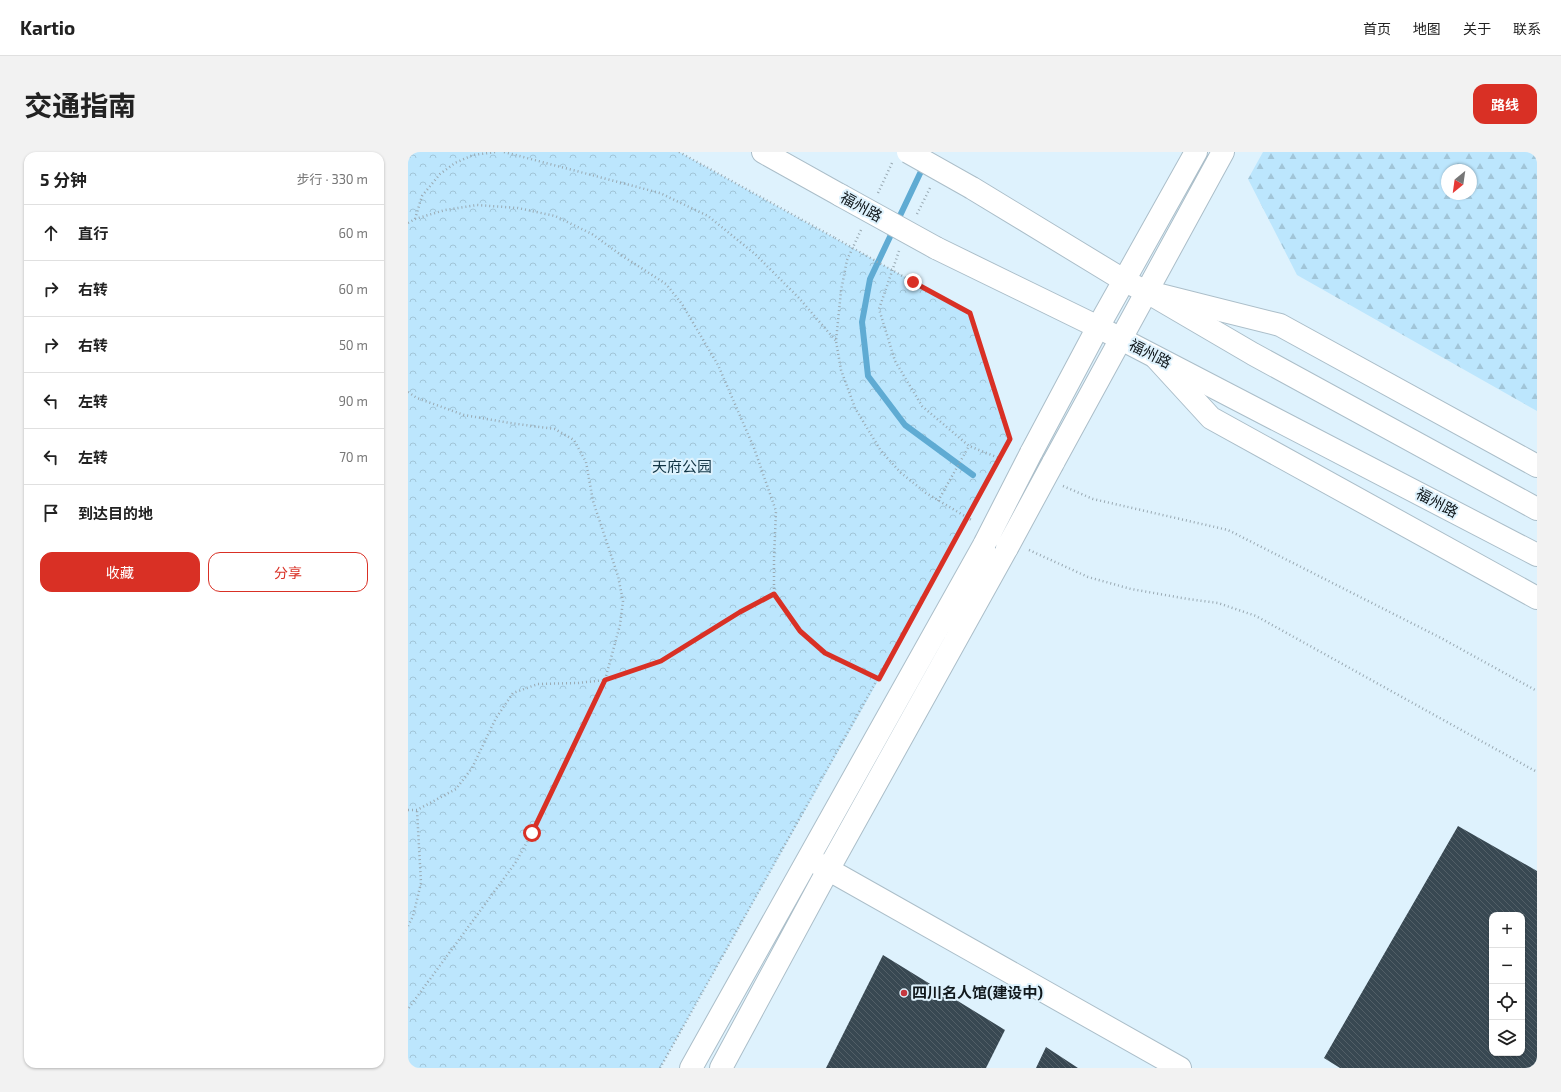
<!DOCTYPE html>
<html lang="zh">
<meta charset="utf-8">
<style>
body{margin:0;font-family:"Exo 2","Noto Sans SC",sans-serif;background:#f2f2f2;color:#222}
.controls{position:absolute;right:12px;bottom:12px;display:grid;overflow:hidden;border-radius:8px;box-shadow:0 1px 3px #0004}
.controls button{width:36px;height:36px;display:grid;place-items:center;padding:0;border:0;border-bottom:1px solid #e0e0e0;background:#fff;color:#222;font:20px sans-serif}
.compass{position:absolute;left:1033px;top:12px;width:36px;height:36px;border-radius:50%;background:#fff;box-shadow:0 1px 3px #0004;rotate:209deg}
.stop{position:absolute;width:12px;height:12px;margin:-9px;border:3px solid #d93025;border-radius:50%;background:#fff}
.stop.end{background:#d93025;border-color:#fff;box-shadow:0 1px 4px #0008}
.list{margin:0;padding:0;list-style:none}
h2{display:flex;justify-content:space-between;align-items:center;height:52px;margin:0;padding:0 16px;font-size:17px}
h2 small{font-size:13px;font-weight:400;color:#767676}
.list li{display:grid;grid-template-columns:26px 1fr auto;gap:12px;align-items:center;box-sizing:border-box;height:56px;padding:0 16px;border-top:1px solid #e0e0e0}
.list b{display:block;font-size:15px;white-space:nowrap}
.list em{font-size:13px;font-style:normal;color:#767676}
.actions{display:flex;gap:8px;padding:12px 16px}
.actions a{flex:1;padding:9px 0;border:1px solid #d93025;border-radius:12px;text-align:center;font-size:14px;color:#d93025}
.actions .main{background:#d93025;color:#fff}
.icon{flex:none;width:22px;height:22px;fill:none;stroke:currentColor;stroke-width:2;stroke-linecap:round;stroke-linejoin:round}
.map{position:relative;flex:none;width:1129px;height:916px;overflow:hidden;border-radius:12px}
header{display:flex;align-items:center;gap:24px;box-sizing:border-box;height:56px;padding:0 20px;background:#fff;border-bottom:1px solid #e0e0e0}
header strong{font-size:19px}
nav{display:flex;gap:22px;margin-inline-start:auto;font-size:14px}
.intro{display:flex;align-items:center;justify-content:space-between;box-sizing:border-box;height:96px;padding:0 24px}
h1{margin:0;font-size:28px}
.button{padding:10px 18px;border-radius:12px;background:#d93025;color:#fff;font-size:14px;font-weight:700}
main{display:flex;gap:24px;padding:0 24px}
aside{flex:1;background:#fff;border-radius:12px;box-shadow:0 1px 3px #0004}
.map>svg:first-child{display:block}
.forest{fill:url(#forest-firs);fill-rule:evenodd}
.park{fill:url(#park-crowns)}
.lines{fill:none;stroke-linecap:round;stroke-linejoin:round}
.stream{stroke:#5fabd3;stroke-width:6}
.building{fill:url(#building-back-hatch);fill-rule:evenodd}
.minor-casing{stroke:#abbec9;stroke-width:24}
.major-casing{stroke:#abbec9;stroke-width:24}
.path{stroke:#99a9b2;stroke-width:2.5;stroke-dasharray:1 3;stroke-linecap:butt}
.minor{stroke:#fff;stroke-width:22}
.major{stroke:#fff;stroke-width:22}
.minor-bridge-casing{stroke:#abbec9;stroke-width:24;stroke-linecap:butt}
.major-bridge-casing{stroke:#abbec9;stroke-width:24;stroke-linecap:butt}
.path-bridge{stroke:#99a9b2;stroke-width:2.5;stroke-dasharray:1 3;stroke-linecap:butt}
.minor-bridge{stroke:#fff;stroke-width:22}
.major-bridge{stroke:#fff;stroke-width:22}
.route{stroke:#d93025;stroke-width:5}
.poi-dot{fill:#c6373e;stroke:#def2fd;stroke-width:1.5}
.labels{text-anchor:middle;stroke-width:4;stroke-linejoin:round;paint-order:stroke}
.street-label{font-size:15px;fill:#11181c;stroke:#def2fd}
.park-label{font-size:15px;fill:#113445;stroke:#def2fd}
.poi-label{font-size:15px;font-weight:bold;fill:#11181c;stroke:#def2fd;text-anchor:start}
</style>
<header>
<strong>Kartio</strong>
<nav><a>首页</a><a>地图</a><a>关于</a><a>联系</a></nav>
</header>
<div class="intro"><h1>交通指南</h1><a class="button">路线</a></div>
<main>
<aside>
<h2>5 分钟<small>步行 · 330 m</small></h2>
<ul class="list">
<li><svg class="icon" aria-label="ahead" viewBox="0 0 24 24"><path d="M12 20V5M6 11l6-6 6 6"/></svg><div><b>直行</b></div><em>60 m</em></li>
<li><svg class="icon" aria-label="right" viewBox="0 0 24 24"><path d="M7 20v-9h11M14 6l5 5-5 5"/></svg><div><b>右转</b></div><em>60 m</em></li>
<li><svg class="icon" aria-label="right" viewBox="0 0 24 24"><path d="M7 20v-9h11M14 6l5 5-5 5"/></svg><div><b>右转</b></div><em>50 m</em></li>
<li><svg class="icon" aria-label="left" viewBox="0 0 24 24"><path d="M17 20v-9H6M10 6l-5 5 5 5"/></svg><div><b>左转</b></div><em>90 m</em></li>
<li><svg class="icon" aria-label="left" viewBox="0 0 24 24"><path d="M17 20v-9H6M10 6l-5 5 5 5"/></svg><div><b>左转</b></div><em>70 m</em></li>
<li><svg class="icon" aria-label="arrive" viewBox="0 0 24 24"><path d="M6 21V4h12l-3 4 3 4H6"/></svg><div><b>到达目的地</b></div></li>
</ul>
<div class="actions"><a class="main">收藏</a><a>分享</a></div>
</aside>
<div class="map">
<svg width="1129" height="916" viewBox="0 0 1129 916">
<defs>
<pattern id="forest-firs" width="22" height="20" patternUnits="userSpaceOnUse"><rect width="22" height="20" fill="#bce6fd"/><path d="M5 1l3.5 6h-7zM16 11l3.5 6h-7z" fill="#a1c5d8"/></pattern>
<pattern id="park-crowns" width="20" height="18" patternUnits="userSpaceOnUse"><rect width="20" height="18" fill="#bce6fd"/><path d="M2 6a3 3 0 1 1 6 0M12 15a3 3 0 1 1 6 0" fill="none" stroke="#a1c5d8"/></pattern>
<pattern id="building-back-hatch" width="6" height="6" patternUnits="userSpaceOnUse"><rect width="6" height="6" fill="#384852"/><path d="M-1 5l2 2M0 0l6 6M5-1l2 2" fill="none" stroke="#525f67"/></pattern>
</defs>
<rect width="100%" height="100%" fill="#def2fd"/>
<path class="forest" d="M855,0H1129V259L889,123L840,27ZM1039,18H1063V42H1039Z"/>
<path class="park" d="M0,0H271L562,161L602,287L471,527L252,916H0Z"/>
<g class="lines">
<path class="stream" d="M516,13L462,127L454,170L460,224L497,273L565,323"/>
</g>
<path class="building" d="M1050,674L1129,719V916H932L916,906ZM1084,763H1114V901H1084Z
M475,803L597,878L578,916H418Z
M638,895L670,916H628Z"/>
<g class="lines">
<g class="minor-casing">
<path id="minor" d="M748,142L872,173L1129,314
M748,206L803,266L1129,446
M623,301L690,175L788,0
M645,311L815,0
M407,710L772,916
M283,916L577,391
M313,916L420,718L599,396"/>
</g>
<g class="major-casing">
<path id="major" d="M355,0L432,43
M564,36L717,129L739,140L845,202L1129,357
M528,96L690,175L1129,403"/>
</g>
<path class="path" d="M96,0L252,41L300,64L347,102L391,146L428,189
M271,0L427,86
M470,41L484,11
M509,62L522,36
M7,67L14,44L32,22L47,11L65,3L88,0
M0,71L7,67L37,58L69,53L110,56L147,64L184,82L213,103L258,132L274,152L310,213L346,296L368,359L366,406V442L391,479L417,501L471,527
M453,78L439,108L433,139L428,189L433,218L447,256L473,299L493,321L518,341L565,369
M491,99L471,157L487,209L514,254L561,294L596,308
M505,130L562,161L602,287
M0,240L9,246L56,263L102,271L147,277L166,288L178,310L185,349L210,424L215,449L212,473L197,528L124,681L108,710L0,857
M655,334L685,347L820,378L1033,486L1129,539
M530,349L561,294
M621,398L680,425L723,437L780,447L810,451L848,464L1129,620
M0,658H9L48,637L64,616L88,566L105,541L130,532L170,531L197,528L253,509L332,460L366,442
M0,774L5,764L13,731L9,658
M252,916L527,424"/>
<use href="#minor" class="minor"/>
<use href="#major" class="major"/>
<g class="minor-bridge-casing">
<path id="minor-bridge" d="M577,391L623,301
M599,396L645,311"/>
</g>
<g class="major-bridge-casing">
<path id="major-bridge" d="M500,0L564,36
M432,43L528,96"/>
</g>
<path class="path-bridge" d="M427,86L505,130
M527,424L602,287"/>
<use href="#minor-bridge" class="minor-bridge"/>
<use href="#major-bridge" class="major-bridge"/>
</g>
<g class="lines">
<path class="route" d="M124,681L197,528L253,509L332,460L366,442L392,479L417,501L471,527L602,287L562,161L505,130"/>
</g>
<circle class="poi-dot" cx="496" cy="841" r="4"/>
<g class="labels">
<g class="street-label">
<text transform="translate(453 55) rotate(29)" y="5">福州路</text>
<text transform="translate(742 202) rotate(27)" y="5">福州路</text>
<text transform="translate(1029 351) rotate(28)" y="5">福州路</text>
</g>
<g class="park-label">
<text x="274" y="320">天府公园</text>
</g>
<g class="poi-label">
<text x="504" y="846">四川名人馆(建设中)</text>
</g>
</g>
</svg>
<div class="controls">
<button>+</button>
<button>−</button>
<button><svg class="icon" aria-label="locate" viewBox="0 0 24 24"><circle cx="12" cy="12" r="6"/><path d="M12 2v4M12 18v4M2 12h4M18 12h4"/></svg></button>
<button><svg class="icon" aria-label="layers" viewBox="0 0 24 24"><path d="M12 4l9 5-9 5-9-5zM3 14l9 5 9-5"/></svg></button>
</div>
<svg class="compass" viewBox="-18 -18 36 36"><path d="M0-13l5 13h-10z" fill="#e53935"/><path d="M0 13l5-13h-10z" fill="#767676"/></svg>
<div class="stop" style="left:124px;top:681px"></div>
<div class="stop end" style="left:505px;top:130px"></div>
</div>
</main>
